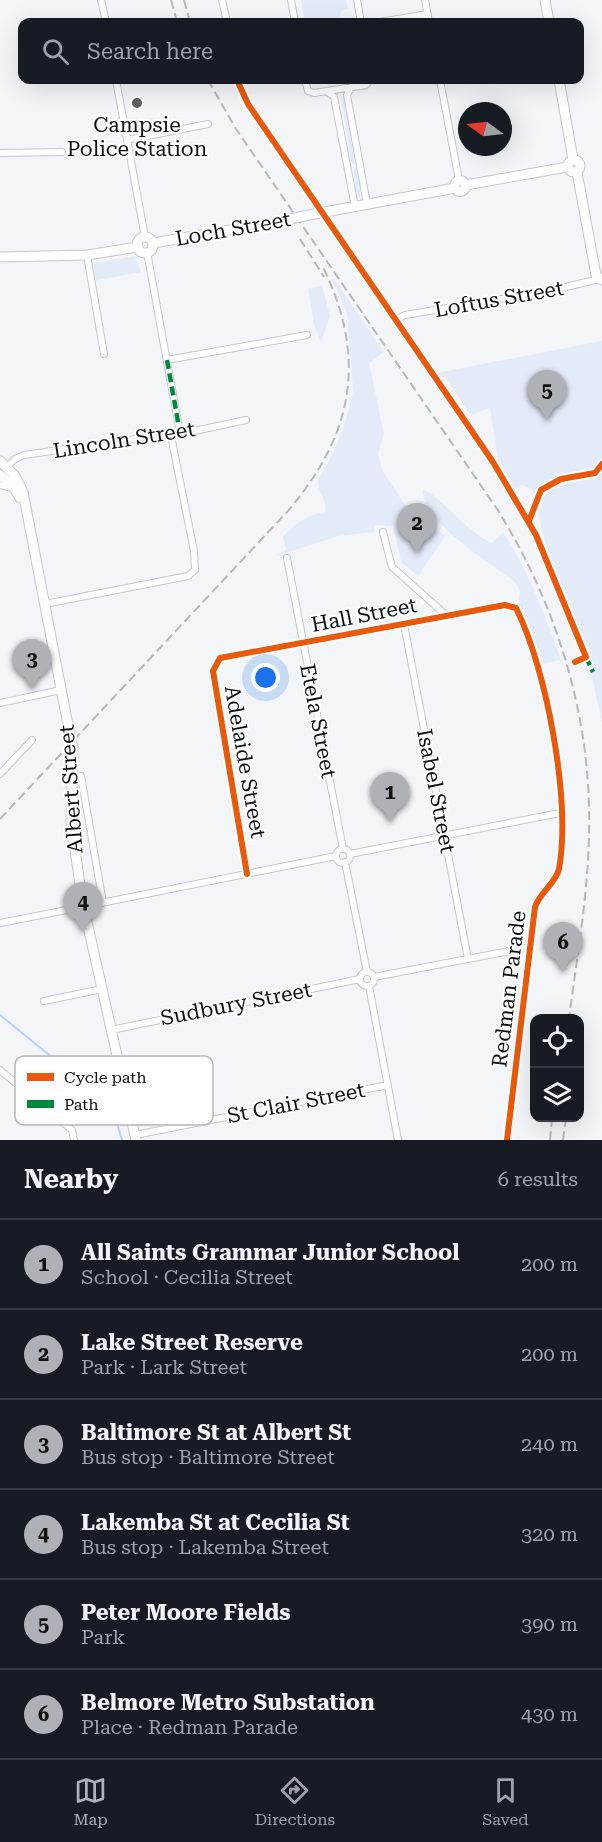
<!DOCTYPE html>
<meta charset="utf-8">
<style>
body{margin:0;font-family:"Roboto Serif",serif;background:#20242c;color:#f1f3f6}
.controls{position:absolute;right:18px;bottom:18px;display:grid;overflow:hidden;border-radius:12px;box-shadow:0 6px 24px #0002}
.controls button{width:54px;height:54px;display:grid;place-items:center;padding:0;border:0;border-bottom:2px solid #363941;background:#171b24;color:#f1f3f6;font:30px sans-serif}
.compass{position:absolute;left:458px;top:102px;width:54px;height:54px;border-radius:50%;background:#171b24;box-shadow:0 6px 24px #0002;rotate:285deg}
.you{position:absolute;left:266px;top:678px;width:21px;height:21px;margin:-15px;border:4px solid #fff;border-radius:50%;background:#1a73e8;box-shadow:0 0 0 9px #1a73e833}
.badge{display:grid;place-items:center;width:39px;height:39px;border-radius:50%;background:#aeb1b5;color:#111;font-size:20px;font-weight:700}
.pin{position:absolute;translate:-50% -50px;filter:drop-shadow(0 2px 3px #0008)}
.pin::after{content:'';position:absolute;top:32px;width:21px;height:18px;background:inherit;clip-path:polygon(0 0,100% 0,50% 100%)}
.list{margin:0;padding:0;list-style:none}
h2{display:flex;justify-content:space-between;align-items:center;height:78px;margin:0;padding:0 24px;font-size:26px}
h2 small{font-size:20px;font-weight:400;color:#9ea1a6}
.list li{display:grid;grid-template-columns:39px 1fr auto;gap:18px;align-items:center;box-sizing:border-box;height:90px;padding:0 24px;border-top:2px solid #363941}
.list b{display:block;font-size:22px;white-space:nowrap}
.list p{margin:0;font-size:20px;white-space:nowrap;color:#9ea1a6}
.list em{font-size:20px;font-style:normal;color:#9ea1a6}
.icon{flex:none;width:33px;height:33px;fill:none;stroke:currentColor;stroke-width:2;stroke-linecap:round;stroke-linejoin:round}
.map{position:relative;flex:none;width:602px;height:1140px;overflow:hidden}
.search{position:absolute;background:#171b24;box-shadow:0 6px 24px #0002;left:18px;right:18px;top:18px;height:66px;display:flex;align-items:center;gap:15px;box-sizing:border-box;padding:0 21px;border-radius:12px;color:#9ea1a6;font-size:22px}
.sheet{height:618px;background:#171b24}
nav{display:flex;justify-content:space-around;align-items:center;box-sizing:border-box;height:84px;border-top:2px solid #363941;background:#171b24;font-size:16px;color:#9ea1a6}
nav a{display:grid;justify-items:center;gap:3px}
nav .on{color:#aeb1b5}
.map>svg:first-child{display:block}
.green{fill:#e3ebf9}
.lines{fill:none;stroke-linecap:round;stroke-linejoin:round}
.stream{stroke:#bad1fb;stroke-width:2}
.street-casing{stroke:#c5c8cd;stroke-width:8}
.secondary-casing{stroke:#c5c8cd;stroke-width:11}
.street{stroke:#fdfefe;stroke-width:6}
.secondary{stroke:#fdfefe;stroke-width:9}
.rail{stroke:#b7b8b9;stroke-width:2;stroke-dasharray:9 4.5;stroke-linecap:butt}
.secondary-bridge-casing{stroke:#c5c8cd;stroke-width:11;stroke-linecap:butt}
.secondary-bridge{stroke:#fdfefe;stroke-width:9}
.quiet{stroke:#00873e;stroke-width:4.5;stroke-dasharray:9 4.5;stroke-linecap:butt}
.cycleway-casing{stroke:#fff;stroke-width:10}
.cycleway{stroke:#e8590c;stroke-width:6}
.poi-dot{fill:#5d6065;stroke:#fff;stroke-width:2}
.labels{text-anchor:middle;stroke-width:4.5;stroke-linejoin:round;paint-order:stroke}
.poi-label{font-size:21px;fill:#0c0f15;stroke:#fff}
.street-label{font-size:21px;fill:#0c0f15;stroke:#fff}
.key{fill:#fff;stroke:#b6b7b9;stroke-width:1.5}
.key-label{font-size:16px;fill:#0c0f15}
</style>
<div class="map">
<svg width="602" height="1140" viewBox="0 0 602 1140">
<rect width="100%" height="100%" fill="#f3f5f9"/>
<path class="green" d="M301,0H346L348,9L341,11L340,17L332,19L333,22H305Z
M341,96L345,98L355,165L351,162Z
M353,167L358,169L361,199L357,196Z
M135,256L141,272L93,281L90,264Z
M332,279H334L384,352L369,363L384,434L378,453L382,470L407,508L445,536L418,576L401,562L393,526L374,525V532L338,536L276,556L286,550L283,537C293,524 309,514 325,512C328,500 317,492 318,480C335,453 347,422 353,391L347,313Z
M322,285L330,316L321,342L314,324L308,289Z
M602,341V723L590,667H595C582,633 531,526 539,498L531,489L522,485L512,490L499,466L490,408L471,415L445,377H440L437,373Z
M423,490C438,493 468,534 492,543L503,532C530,573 545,616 562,662L558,660L543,664L519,603L520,591L515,582C490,563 423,523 423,490Z"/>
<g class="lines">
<path class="stream" d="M0,1015L112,1106L122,1140"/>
<g class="street-casing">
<path id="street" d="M101,0L106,22
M222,0L227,22
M291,0L295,22
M357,0L361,22
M425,0L429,22
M380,22L428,14
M116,80L145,237
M305,80L308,91L314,93L366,85L370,80
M440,80L459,180
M351,87L347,95L367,204
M327,91L334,97L355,207
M127,140L208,124
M0,153L62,152
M147,252L180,433
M87,255L104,354
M396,320L405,315L549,291L599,279
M407,335L433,373
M167,360L307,335
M7,467L15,459L24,455L163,435L171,436L246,420
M0,485L12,488
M383,532L392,567L446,615
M287,558L343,849
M45,604L188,576L195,570L194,551L171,436
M404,624L468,959
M0,703L61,690
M0,774L32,740
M81,776L103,903
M336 856a7 7 0 1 1 14 0a7 7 0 1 1-14 0Z
M350,854L560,813
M345,862L367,972
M247,874L213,671L220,658L505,605L516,608C547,670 571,801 559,869C556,883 540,892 535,907L507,1140
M91,905L336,856
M0,923L77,908
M360 979a7 7 0 1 1 14 0a7 7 0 1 1-14 0Z
M374,977L530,947
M369,986L398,1140
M44,1001L102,989
M111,1030L360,979
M0,1070L72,1130L74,1140
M135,1135L388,1085"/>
</g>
<g class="secondary-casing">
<path id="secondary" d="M545,0L549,22
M559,80L573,159
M568 166a6 6 0 1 1 12 0a6 6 0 1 1-12 0Z
M577,172L596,275L602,280
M454.5 186a5.5 5.5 0 1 1 11 0a5.5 5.5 0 1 1-11 0Z
M466,185L567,167
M314,214L455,188
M137 245a8 8 0 1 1 16 0a8 8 0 1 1-16 0Z
M153,243L276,222
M0,257L87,255L138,247
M0,461L15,476L23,492L69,730
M0,475L13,486L20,498
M73,748L71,821L82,899
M82,899L77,908L85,913L136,1140
M82,899L87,900L91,905L85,913"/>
</g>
<use href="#street" class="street"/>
<use href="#secondary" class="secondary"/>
<path class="rail" d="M171,0L177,22
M184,0L190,22
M208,80L236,129L497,509C557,605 592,718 589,833C588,895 577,957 569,1018
M300,239L324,277
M0,819L287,512C353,435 368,360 323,267
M550,1140L552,1118
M563,1140L566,1118"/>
<g class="secondary-bridge-casing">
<path id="secondary-bridge" d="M276,222L314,214
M69,730L73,748"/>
</g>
<use href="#secondary-bridge" class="secondary-bridge"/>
<path class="quiet" d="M167,360L180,433
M586,657L593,672"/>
<g class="cycleway-casing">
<path id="cycleway" d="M237,80L248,104L493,462L536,535L586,657L575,662
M529,521L541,490L561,479L595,473L602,464
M247,874L213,671L220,658L505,605L516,608C547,670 571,801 559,869C556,883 540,892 535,907L507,1140"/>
</g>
<use href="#cycleway" class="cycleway"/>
</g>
<circle class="poi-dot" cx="137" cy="103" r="6"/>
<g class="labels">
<g class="poi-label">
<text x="137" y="132">Campsie<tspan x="137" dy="24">Police Station</tspan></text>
</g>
<g class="street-label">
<text transform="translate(233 229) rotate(-10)" y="7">Loch Street</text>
<text transform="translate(499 299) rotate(-10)" y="7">Loftus Street</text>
<text transform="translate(124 440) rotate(-9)" y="7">Lincoln Street</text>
<text transform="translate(364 615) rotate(-11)" y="7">Hall Street</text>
<text transform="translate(318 721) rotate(79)" y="7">Etela Street</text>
<text transform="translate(245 762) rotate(80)" y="7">Adelaide Street</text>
<text transform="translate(71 789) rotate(-94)" y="7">Albert Street</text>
<text transform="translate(436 791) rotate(79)" y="7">Isabel Street</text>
<text transform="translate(509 989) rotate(-83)" y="7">Redman Parade</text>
<text transform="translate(236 1004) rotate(-11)" y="7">Sudbury Street</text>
<text transform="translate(296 1103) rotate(-11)" y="7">St Clair Street</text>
</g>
</g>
<rect x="15" y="1056" width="198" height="69" rx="9" class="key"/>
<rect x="27" y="1073" width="27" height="8" fill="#e8590c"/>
<rect x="27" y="1100" width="27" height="8" fill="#00873e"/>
<g class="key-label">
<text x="64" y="1083">Cycle path</text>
<text x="64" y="1110">Path</text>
</g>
</svg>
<div class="controls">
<button><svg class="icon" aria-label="locate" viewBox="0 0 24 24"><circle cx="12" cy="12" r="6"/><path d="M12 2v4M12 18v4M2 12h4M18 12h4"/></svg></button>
<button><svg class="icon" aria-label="layers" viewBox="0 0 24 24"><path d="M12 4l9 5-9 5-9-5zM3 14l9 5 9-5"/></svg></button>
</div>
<svg class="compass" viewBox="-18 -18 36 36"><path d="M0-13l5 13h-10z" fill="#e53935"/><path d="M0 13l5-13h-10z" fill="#9ea1a6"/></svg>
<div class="you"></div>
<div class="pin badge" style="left:390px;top:822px">1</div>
<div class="pin badge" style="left:417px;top:553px">2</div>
<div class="pin badge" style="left:32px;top:689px">3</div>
<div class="pin badge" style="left:83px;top:932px">4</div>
<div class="pin badge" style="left:547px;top:420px">5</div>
<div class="pin badge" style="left:563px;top:972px">6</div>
<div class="search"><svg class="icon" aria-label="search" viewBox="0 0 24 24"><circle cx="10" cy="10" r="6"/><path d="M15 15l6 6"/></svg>Search here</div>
</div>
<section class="sheet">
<h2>Nearby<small>6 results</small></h2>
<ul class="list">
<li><span class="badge">1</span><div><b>All Saints Grammar Junior School</b><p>School · Cecilia Street</p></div><em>200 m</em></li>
<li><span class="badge">2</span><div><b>Lake Street Reserve</b><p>Park · Lark Street</p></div><em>200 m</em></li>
<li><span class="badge">3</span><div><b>Baltimore St at Albert St</b><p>Bus stop · Baltimore Street</p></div><em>240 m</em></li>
<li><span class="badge">4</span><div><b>Lakemba St at Cecilia St</b><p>Bus stop · Lakemba Street</p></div><em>320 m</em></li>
<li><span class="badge">5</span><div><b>Peter Moore Fields</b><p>Park</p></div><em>390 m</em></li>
<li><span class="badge">6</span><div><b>Belmore Metro Substation</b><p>Place · Redman Parade</p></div><em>430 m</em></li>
</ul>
</section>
<nav>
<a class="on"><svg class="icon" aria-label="map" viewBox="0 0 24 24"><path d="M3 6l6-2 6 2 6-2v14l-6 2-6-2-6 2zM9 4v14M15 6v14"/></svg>Map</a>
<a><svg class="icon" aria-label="directions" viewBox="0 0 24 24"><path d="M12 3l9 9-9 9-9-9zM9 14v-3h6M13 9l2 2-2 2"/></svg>Directions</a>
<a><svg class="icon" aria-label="saved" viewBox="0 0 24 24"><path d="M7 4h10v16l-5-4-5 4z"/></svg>Saved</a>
</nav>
